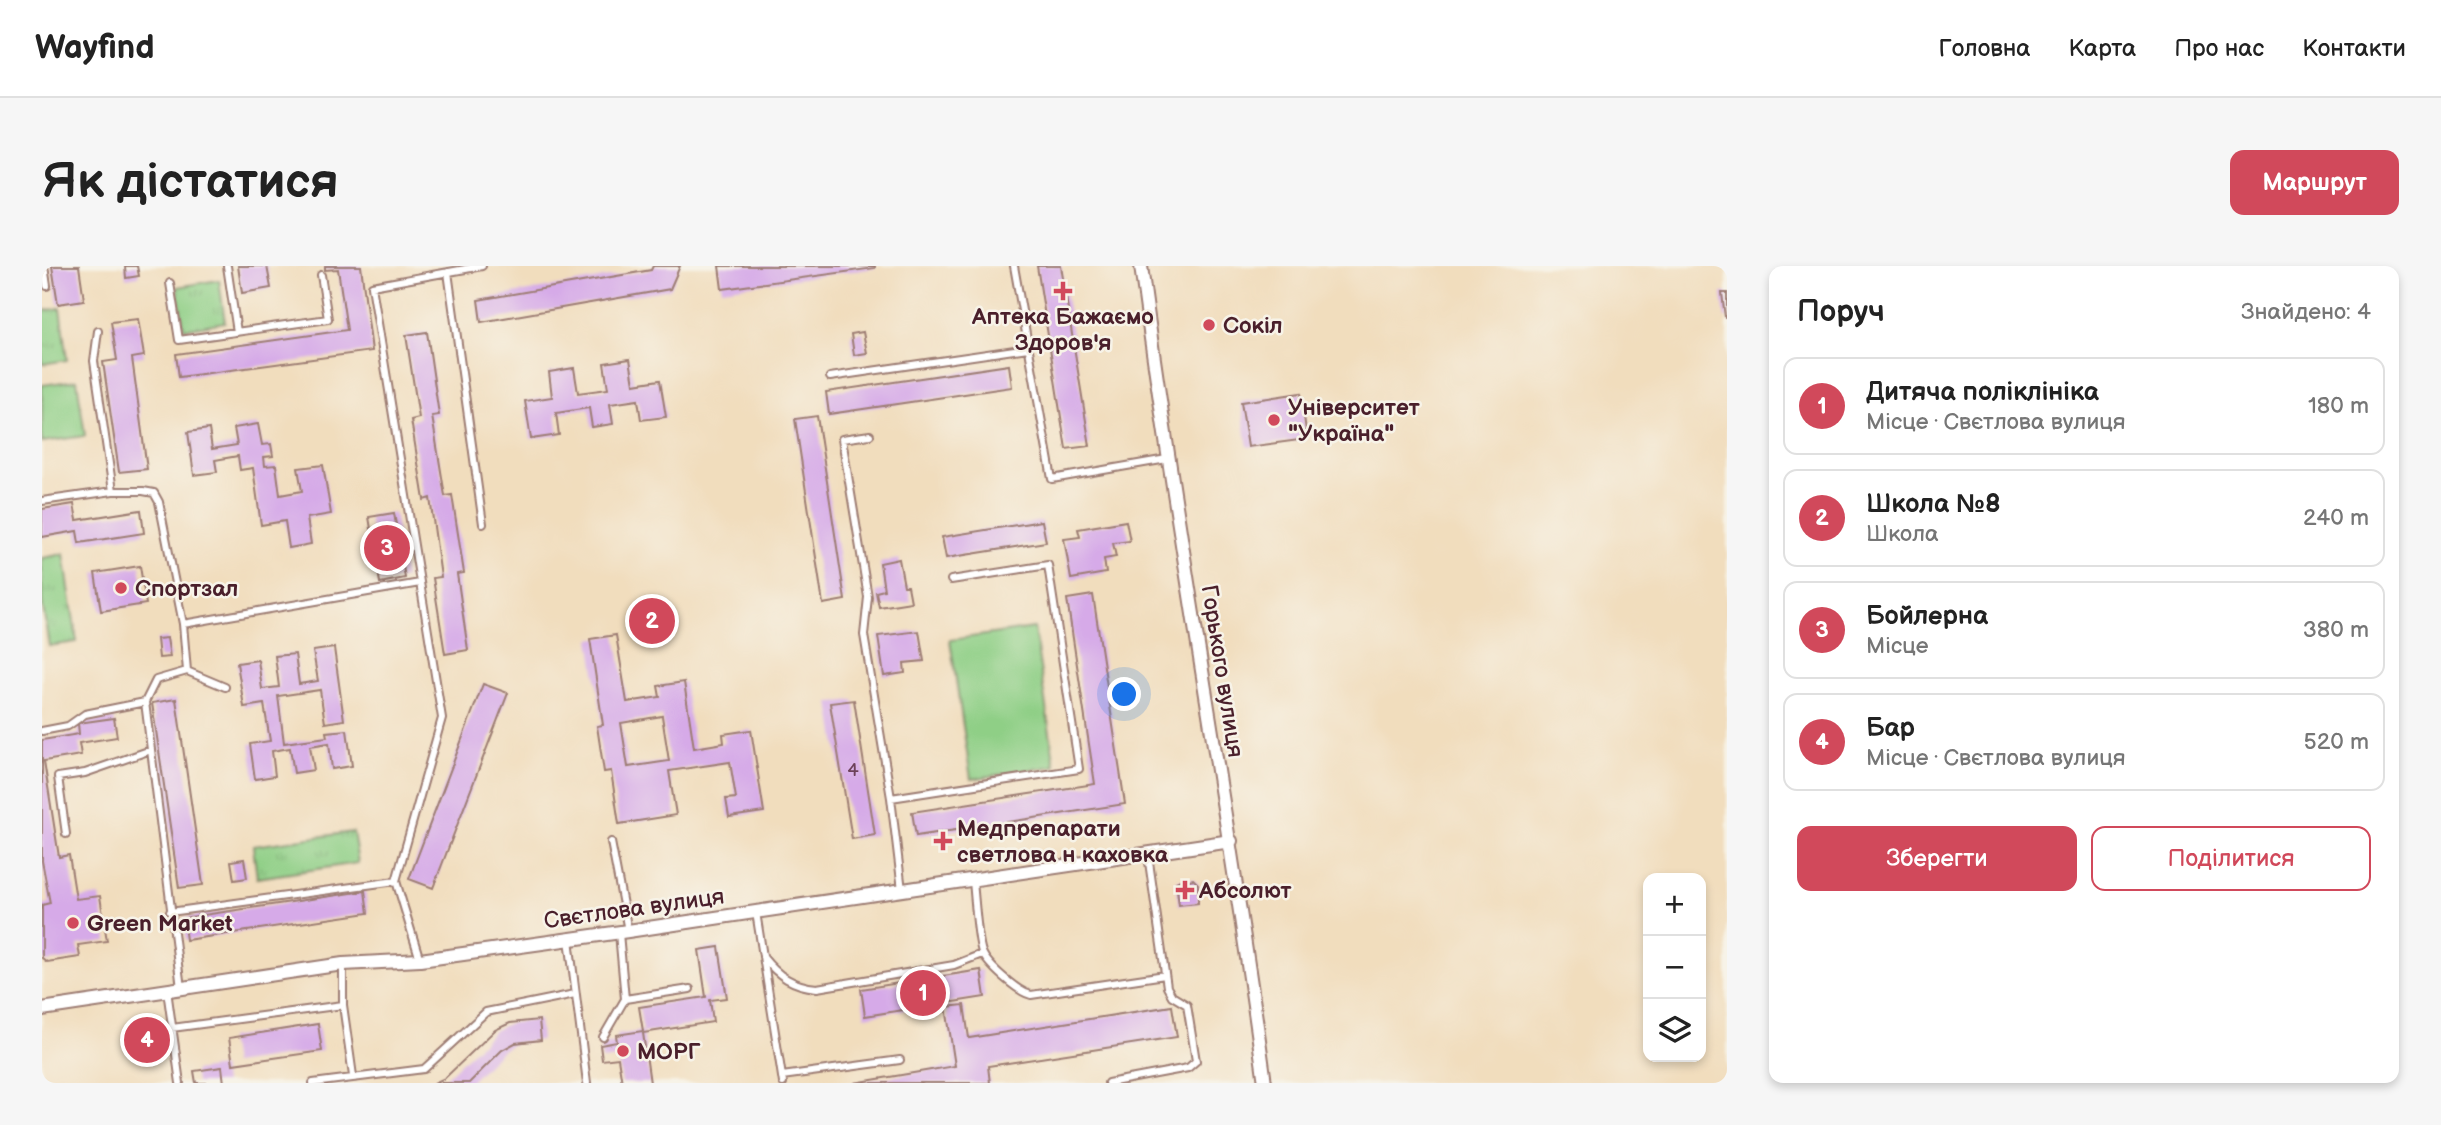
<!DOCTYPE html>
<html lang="uk">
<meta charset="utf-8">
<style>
body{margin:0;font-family:"Balsamiq Sans",sans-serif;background:#f6f6f6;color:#222}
.controls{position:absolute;right:21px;bottom:21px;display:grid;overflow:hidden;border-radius:14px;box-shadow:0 4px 10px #0003}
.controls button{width:63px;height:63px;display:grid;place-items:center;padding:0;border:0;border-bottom:2px solid #e0e0e0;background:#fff;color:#222;font:35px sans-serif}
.you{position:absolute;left:1083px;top:429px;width:24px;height:24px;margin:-18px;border:5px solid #fff;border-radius:50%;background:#1a73e8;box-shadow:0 0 0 10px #1a73e833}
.badge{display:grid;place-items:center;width:46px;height:46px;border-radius:50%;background:#d1495b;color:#fff;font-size:23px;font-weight:700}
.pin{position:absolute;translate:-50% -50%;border:4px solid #fff;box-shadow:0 2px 7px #0006}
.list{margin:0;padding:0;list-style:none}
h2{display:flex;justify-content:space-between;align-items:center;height:91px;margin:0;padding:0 28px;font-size:30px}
h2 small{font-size:23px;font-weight:400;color:#767676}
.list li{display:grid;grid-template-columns:46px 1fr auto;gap:21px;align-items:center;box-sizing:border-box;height:98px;margin:0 14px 14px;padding:0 14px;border:2px solid #e0e0e0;border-radius:14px}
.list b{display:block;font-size:26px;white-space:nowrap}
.list p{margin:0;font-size:23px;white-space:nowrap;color:#767676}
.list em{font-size:23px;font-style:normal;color:#767676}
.actions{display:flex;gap:14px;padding:21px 28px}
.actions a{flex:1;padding:16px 0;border:2px solid #d1495b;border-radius:14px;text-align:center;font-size:24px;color:#d1495b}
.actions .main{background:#d1495b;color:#fff}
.icon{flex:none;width:38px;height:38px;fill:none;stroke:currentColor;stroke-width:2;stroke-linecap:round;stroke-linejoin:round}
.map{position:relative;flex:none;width:1685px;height:817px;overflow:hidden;border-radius:14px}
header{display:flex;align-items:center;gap:42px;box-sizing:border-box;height:98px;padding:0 35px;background:#fff;border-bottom:2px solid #e0e0e0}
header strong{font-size:33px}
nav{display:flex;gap:38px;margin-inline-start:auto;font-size:24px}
.intro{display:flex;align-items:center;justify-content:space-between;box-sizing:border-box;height:168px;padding:0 42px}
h1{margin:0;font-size:49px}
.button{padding:18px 32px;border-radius:14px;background:#d1495b;color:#fff;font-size:24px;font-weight:700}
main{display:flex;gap:42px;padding:0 42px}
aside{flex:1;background:#fff;border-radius:14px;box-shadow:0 4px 10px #0003}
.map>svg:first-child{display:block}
.grass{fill:url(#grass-tufts);stroke:#6c7758;stroke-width:2}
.pitch{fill:#8fcf86;stroke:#6c7758;stroke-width:2}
.building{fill:#d6aae8;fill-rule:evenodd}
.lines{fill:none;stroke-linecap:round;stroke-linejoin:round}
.service-casing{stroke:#9e7e74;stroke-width:10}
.minor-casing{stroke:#9e7e74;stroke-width:16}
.service{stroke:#fff;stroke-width:6}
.minor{stroke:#fff;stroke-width:12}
.poi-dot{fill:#d1495b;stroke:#f7f3e8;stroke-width:2.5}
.labels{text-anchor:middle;stroke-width:5;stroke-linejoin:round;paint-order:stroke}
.number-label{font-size:19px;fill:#6d425a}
.poi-label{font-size:23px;font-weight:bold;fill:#4a1f2b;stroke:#f7f3e8;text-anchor:start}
.street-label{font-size:23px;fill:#4a1f2b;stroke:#f7f3e8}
</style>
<header>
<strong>Wayfind</strong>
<nav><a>Головна</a><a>Карта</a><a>Про нас</a><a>Контакти</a></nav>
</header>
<div class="intro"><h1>Як дістатися</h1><a class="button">Маршрут</a></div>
<main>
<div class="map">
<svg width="1685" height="817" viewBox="0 0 1685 817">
<defs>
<pattern id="grass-tufts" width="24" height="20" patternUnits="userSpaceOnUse" patternTransform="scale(1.75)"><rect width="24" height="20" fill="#8fcf86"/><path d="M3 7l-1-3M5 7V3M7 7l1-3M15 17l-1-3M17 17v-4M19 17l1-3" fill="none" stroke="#7db174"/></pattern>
</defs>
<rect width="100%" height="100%" fill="#f7f3e8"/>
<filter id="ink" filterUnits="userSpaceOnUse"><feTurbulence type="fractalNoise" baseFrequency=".0143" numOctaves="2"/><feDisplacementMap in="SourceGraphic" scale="14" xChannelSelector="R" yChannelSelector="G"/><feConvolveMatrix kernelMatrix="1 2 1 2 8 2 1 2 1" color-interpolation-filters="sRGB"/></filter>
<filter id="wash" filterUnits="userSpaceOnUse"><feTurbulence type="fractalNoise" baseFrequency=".00686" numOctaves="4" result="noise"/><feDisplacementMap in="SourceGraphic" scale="28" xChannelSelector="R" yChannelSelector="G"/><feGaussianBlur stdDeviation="1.57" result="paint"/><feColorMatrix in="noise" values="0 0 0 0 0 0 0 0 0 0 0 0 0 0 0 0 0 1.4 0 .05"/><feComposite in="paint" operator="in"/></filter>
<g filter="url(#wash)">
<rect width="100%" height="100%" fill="#f1ddbd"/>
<path class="grass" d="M177,14L183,56L142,63L135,21Z
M18,42L25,94L0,98V45Z
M22,288L35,376L7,380L0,334V292Z
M311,566L316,597L215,612L211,580Z"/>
<path class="pitch" d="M35,114L43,170L0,176V119Z
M992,362L1013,500L929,513L908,374Z"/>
<g id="blocks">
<path class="building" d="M10,0H37L42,34L16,38Z
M83,0H95L97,10L84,12Z
M196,0H225L229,22L200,27Z
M283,0H319L330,85L137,111L134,88L305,64L296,3L283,4Z
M611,0H638L628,23L439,56L436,34L609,4Z
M677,0H833V2L680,23Z
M995,0H1019L1048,180L1024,183Z
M1680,27H1685V52H1683Z
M96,53L102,90L90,92L105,203L77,206L61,96L75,94L69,56Z
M385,66L397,149L390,150L403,230L410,229L422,307L415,308L426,384L403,388L391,312L399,311L388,232L382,234L369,154L377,152L364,69Z
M821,66L825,87L812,89L809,68Z
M588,93L592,118L618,114L624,151L599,154L596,134L568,138L571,158L550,161L547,142L514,147L517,169L489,173L483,135L510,131L507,106L532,102L536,127L566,123L562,97Z
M967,99L970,121L787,148L784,126Z
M1259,127L1265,173L1206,181L1199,136Z
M775,150L803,334L781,338L753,153Z
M216,158L220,179L229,178L231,190L222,191L223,200L234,199L238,229L260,225L256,202L281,199L289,248L265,252L269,278L247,282L243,255L219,259L211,202L198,204L196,190L173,194L175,206L152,209L146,166L167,163L170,183L195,179L192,162Z
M32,238L35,254L99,244L102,267L37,277L35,265L0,271V243Z
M352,247L363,312L338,317L327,251Z
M1000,255L1004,276L904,292L900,271Z
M1084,255L1088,275L1071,277L1074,291L1062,293L1064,307L1029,313L1022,273L1038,271L1036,263Z
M857,293L862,320H866L869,336L837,341L834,326L842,324L838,297Z
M98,300L104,338L59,345L53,307Z
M1051,329L1083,538L874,570L870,546L1053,518L1025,333Z
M877,365L882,395L862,397L863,407L842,410L836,370Z
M574,369L585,436L618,431L616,420L642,416L652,482L682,477L681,468L709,464L722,546L687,551L684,533L694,532L688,496L627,505L634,549L577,558L569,505L562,506L555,460L561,459L548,373ZM620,450L627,495L586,501L579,457Z
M125,372L128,391L117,392L115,373Z
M292,382L302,454L283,457L278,424L236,430L242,477L285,471L284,466L305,464L310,500L290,503L287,477L268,480L272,504L252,507L248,482L230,485L233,510L213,513L208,478L228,475L222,438L202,441L195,397L216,394L220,423L237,421L233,390L253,388L257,418L276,415L271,385Z
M441,418L466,427L391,622L367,613Z
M134,433L161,619L137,622L110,437Z
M812,434L833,569L810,573L788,437Z
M72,452L75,471L37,477L39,489L2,495L17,591L27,589L34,633L58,630L65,675L36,679L38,691L5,696L0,692V639L8,637L0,595V474L37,468L36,457Z
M202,593L205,612L192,614L189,595Z
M1151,613L1156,618V637L1137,639L1134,616L1138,614L1143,615Z
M323,625L326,647L144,674L141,652Z
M677,681L685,732L668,734L671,756L601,767L608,817H580L576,792L560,794L558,779L575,776L574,769L601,765L597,741L664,731L657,684Z
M939,704L943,731L823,750L819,723Z
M922,739L927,772L1130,740L1135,771L946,800L948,817H812L913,800L904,741Z
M497,754L499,774L473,777L460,784L427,817H392L403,812L453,764L468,757Z
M276,758L280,785L191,798L187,772Z
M111,759L115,786L99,788L95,761Z
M180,801L182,817H154L152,805Z"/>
</g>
</g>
<g filter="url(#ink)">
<use href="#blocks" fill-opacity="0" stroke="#9e7e74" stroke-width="2"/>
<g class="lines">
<g class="service-casing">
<path id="service" d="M2,0L5,20
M185,0L195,66
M972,0L1010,213L1125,193
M406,6L441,258
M128,17L137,74L286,53L279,9
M788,111L986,82
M828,169L800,173L826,331L822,369L849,532L860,624
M71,225H101L112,227L117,236L141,358L145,405L114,414L103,436
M0,235L71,225L52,95L56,65
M141,358L378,317
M145,405L183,421
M0,465L26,460L43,448L103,436L139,722
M849,532L1037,503L1006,299L909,314
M24,568L16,511L43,507L109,484
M569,576L586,665
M931,616C933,633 935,672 940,686C945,699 976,726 989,729L1123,709
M128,646L354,615
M714,646L741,817
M527,673L545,817
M721,691C736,710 751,720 775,722L912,699L940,688
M378,694L354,615L400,452L330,20L440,0
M301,698V739L311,810
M125,724L138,817
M583,733L648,723
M130,762L301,739
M561,771L583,733L577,667
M740,810L858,794
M271,817L382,803L444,746L533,728
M1066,817L1146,802L1154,795L1145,739L1130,730L1125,721L1106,589"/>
</g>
<g class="minor-casing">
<path id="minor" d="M1099,0C1135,273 1186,544 1223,817
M0,743L301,698L378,694L586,665L1189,575"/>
</g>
<use href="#service" class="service"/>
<use href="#minor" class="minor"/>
</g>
</g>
<g class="poi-dot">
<path d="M1017.5 14.5h7v7h7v7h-7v7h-7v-7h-7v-7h7z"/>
<circle cx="1167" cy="59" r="7"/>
<circle cx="1232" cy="154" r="7"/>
<circle cx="79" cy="322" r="7"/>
<path d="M897.5 564.5h7v7h7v7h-7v7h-7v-7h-7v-7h7z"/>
<path d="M1139.5 613.5h7v7h7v7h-7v7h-7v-7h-7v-7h7z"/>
<circle cx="31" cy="657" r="7"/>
<circle cx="581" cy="785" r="7"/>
</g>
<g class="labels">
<g class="number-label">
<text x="811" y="510">4</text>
</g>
<g class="poi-label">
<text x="1021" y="58" text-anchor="middle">Аптека Бажаємо<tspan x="1021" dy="26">Здоров'я</tspan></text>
<text x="1181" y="67">Сокіл</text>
<text x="1246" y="149">Університет<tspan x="1246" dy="26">"Україна"</tspan></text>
<text x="93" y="330">Спортзал</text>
<text x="915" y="570">Медпрепарати<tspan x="915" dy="26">светлова н каховка</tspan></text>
<text x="1157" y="632">Абсолют</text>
<text x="45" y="665">Green Market</text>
<text x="595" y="793">МОРГ</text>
</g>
<g class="street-label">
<text transform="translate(1181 405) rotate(81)" y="8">Горького вулиця</text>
<text transform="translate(592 642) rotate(-8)" y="8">Свєтлова вулиця</text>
</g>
</g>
</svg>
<div class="controls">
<button>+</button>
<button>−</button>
<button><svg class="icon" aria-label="layers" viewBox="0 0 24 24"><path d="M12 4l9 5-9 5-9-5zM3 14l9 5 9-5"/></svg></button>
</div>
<div class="you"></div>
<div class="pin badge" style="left:881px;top:727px">1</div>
<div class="pin badge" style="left:610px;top:355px">2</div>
<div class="pin badge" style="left:345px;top:282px">3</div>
<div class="pin badge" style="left:105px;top:774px">4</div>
</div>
<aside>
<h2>Поруч<small>Знайдено: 4</small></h2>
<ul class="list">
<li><span class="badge">1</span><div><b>Дитяча поліклініка</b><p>Місце · Свєтлова вулиця</p></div><em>180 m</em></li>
<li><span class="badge">2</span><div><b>Школа №8</b><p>Школа</p></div><em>240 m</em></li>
<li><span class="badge">3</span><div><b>Бойлерна</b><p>Місце</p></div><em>380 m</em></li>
<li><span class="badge">4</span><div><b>Бар</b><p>Місце · Свєтлова вулиця</p></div><em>520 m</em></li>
</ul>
<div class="actions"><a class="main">Зберегти</a><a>Поділитися</a></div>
</aside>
</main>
